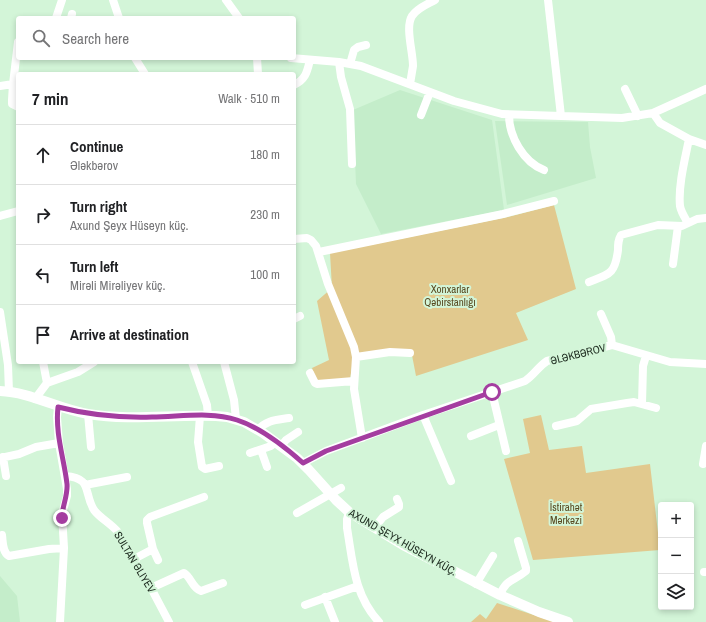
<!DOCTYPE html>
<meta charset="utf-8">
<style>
body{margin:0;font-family:"Archivo Narrow",sans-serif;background:#f6f6f6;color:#202124}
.controls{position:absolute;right:12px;bottom:12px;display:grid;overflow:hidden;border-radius:4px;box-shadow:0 2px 6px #0003}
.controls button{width:36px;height:36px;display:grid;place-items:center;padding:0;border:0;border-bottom:1px solid #e0e0e0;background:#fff;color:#202124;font:20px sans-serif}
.stop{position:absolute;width:12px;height:12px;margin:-9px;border:3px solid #a43da0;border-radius:50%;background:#fff}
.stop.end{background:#a43da0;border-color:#fff;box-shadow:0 1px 4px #0008}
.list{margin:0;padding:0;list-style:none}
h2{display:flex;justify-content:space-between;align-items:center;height:52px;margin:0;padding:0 16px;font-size:17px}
h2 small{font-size:13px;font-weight:400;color:#757577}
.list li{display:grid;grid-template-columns:26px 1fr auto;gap:12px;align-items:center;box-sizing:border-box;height:60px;padding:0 16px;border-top:1px solid #e0e0e0}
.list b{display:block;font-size:15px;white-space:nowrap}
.list p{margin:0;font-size:13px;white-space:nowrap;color:#757577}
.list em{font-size:13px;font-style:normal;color:#757577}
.icon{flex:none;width:22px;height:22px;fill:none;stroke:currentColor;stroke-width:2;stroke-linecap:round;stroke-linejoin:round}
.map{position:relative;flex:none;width:706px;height:622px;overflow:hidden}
.search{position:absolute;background:#fff;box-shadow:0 2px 6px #0003;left:16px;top:16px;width:280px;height:44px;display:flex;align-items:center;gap:10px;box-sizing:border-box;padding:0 14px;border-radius:4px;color:#757577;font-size:15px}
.panel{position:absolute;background:#fff;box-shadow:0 2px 6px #0003;left:16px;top:72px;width:280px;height:292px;border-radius:4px}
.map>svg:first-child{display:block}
.built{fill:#c4edca}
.green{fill:#e1c98e}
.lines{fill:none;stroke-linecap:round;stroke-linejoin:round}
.minor{stroke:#fff;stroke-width:8}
.major{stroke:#fff;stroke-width:10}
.route{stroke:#a43da0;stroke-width:5}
.labels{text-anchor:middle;stroke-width:4;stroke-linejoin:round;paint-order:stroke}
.park-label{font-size:11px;fill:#584921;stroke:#d3f5d8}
.street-label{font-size:11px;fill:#1a271c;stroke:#d3f5d8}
</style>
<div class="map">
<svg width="706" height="622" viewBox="0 0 706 622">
<rect width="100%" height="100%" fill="#d3f5d8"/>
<path class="built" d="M400,90L492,120L504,210L381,234L356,184L353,110Z
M495,121L588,122L590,147L596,178L507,205Z
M0,576L17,596L20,622H0Z"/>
<path class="green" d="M554,205L576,289L516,313L528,340L416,376L411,350L354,355L350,379L317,382L312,368L329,360L317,301L332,288L330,253L508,217Z
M541,415L549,450L582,446L586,473L650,464L660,550L533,560L504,459L530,453L523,419Z
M497,603L555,622H471L480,614L486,619Z"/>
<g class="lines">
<path class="minor" d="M113,0L119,18
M226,0L239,18
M548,0L561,116
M56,18L62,0
M71,18L72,14
M135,58L145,74
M257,58L258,74
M291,58L339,62L361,66L454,101L502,114L622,118L653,113L706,89
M339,62L341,77L350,109L352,164
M350,64L354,50L358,47L366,45
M13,84L18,42
M410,84C411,78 412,72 413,66C413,52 405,27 412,16C417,8 428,4 435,0
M294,85C306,79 307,72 310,60
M0,86L13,84L12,100V104L18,107
M625,89L638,116
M653,113L660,123L689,139L706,145
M421,115L430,92
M509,115C509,136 523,162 544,170
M0,216L18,211
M688,223C685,218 681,212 680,206C678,186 685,159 689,139
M294,239L307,238L311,240L316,246L328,284L354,347L356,357L354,389L362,438
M319,252L503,214L554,201
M673,264L678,226
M589,282C610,274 615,274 618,250C618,244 618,240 621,235L658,225L682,226L697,219L706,218
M0,312L8,365L9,392
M601,314L611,337L612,345
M294,319L300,316
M356,357L390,352L410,353
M43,362L47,383
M192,362L207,405L208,416
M224,362L234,400L236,419
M310,373L315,383L317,384L354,381
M492,392L506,451
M35,399L47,383L78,372L94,362
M642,404L643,366L646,356
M58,407L57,417L59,443L67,489V496L62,514L64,548L60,622
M88,414L91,447
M423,415L451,481
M200,416L198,442L202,467L205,469L219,466
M556,426L577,421L591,409L627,403L634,402L656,408
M258,430C266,420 277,420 289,418
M471,436L499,425
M281,446L286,440L298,432
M261,450L267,467
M250,453L271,446L275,442
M3,457L6,476
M0,458L19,454L36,447L59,443
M303,463L326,451L423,415L525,381C534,375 539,366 547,361L608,346L612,345L670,362L706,364
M703,464L706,446
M65,476C93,478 83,492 94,510C100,518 110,523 117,531L151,588L169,622
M85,485L127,477
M349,512L347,519V528C353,563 354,595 379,622
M297,513L341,488
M375,527L383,517L399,507V504L397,499
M2,535C3,542 2,552 9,556L49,549L64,548
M153,549L158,560
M134,559L153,549L147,523V520L150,517L204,497
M704,572H706
M476,584L493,556
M151,588L184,573C191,577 192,588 201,591L223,583
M500,595C506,579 514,581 526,571V568L518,541
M325,597L335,622
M305,605L358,586"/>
<path class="major" d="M0,391C30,392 58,409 88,414C131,421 174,414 216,416L227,417L244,422L263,433L297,458L309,470L336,500L349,512L403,545L500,595L539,612L568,622"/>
</g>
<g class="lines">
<path class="route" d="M62,518C62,506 68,496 67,484C64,458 55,434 58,407C89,415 119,418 152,417C179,417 210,411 237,420C259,427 285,447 303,463L326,451L492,392"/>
</g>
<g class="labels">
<g class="park-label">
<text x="450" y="293">Xonxarlar<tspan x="450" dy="13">Qəbirstanlığı</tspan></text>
<text x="566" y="511">İstirahət<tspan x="566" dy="13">Mərkəzi</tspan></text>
</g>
<g class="street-label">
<text transform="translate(578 354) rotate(-14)" y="4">ƏLƏKBƏROV</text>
<text transform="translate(403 542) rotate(30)" y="4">AXUND ŞEYX HÜSEYN KÜÇ.</text>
<text transform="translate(135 562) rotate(59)" y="4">SULTAN ƏLIYEV</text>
</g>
</g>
</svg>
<div class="controls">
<button>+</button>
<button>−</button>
<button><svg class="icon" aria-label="layers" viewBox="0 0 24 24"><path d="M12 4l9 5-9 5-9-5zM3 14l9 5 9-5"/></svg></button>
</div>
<div class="stop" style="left:492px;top:392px"></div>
<div class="stop end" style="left:62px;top:518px"></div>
<div class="search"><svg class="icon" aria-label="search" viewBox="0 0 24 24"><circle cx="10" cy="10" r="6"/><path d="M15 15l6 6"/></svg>Search here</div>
<section class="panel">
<h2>7 min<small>Walk · 510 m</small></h2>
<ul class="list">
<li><svg class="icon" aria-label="ahead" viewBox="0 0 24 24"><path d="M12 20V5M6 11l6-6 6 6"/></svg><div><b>Continue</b><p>Ələkbərov</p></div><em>180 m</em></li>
<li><svg class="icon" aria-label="right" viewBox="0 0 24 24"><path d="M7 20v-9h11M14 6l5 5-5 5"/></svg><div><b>Turn right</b><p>Axund Şeyx Hüseyn küç.</p></div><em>230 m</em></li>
<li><svg class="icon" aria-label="left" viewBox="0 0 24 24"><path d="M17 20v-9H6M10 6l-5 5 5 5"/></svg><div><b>Turn left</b><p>Mirəli Mirəliyev küç.</p></div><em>100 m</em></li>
<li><svg class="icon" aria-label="arrive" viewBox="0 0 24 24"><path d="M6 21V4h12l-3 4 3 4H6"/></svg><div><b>Arrive at destination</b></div></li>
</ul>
</section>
</div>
